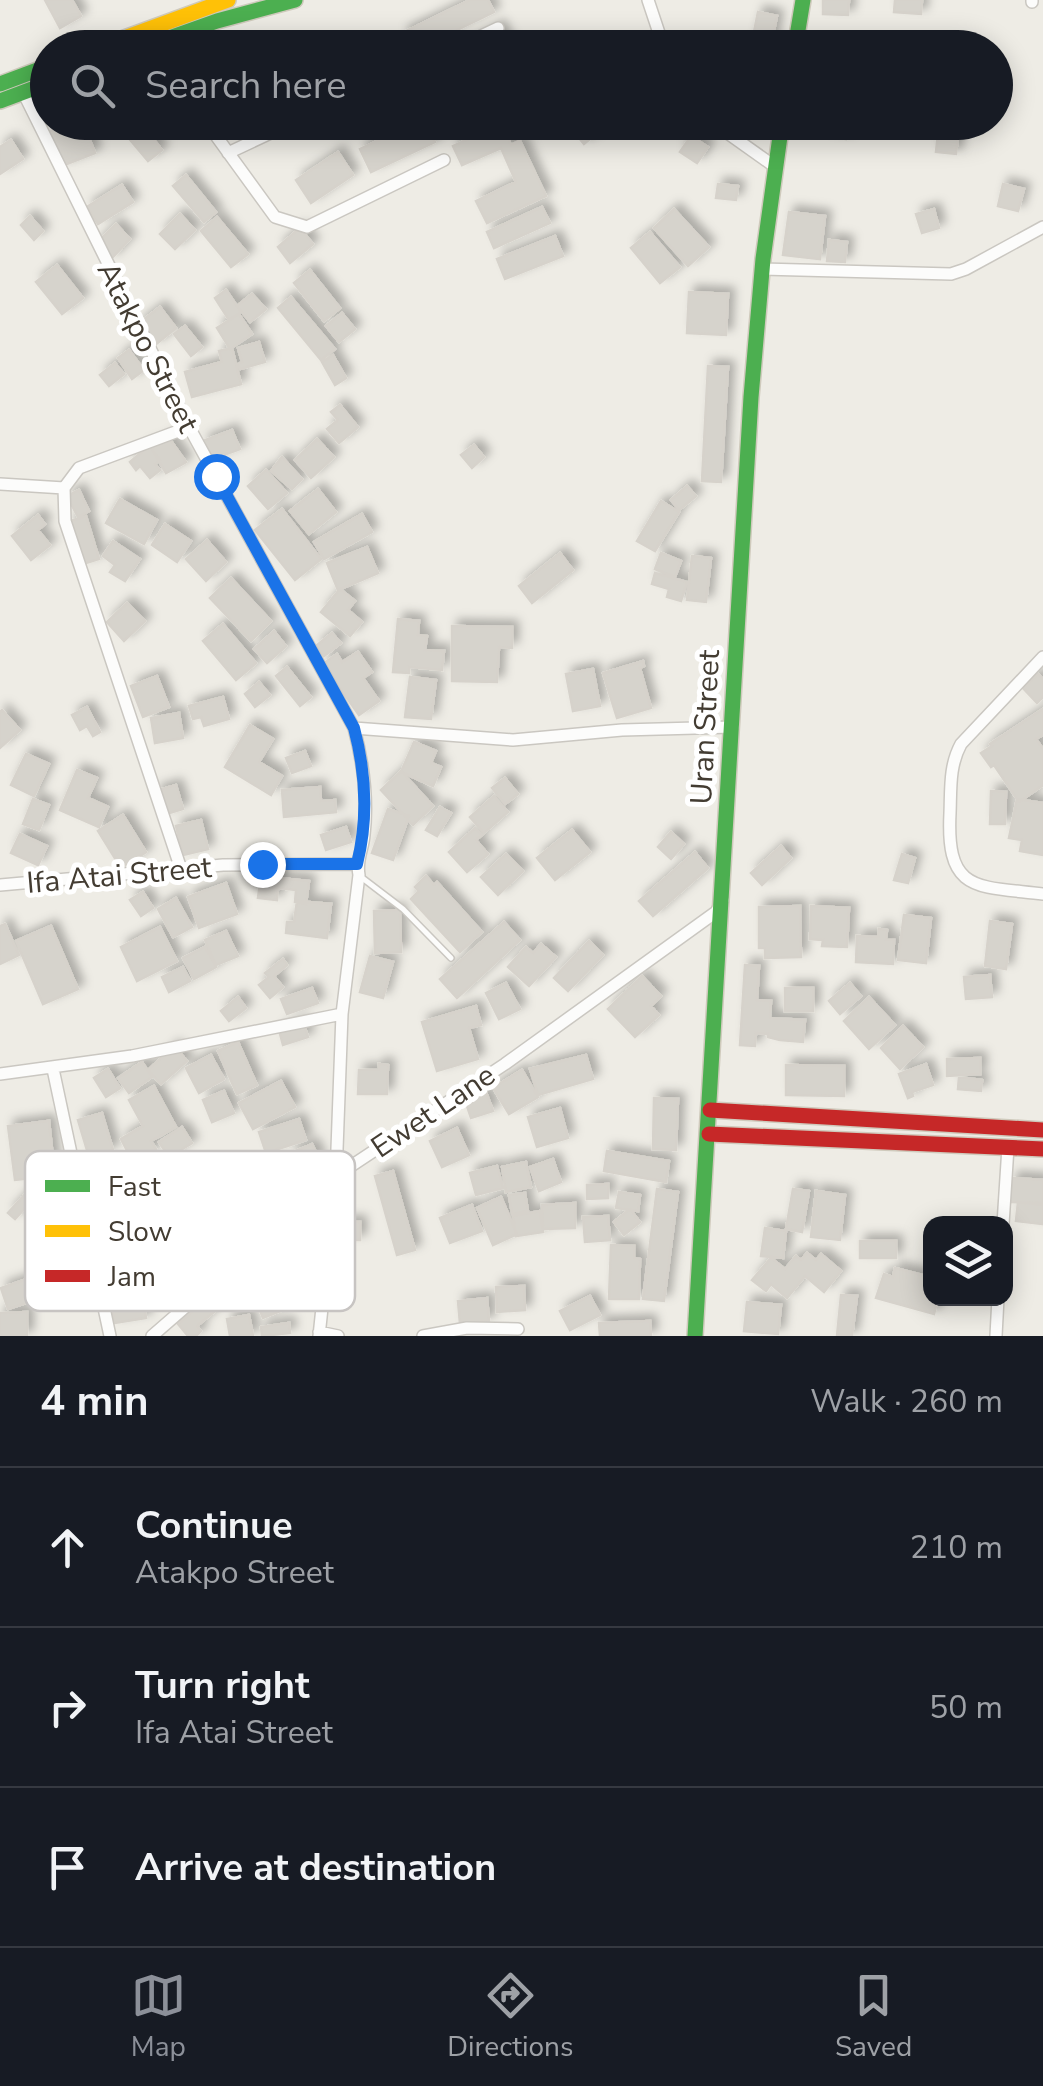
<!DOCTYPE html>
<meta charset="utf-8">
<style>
body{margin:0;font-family:"Nunito Sans",sans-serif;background:#242831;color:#f1f3f6}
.controls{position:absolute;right:30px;bottom:30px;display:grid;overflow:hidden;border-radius:20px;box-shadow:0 5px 25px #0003}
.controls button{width:90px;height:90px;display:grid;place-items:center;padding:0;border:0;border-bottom:2px solid #363941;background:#171b24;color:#f1f3f6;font:50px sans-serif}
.stop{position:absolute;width:30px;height:30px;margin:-22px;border:8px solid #1a73e8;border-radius:50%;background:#fff}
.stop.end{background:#1a73e8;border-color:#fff;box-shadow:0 2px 10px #0008}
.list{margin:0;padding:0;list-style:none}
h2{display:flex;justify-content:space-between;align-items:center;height:130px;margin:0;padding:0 40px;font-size:42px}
h2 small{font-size:32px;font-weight:400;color:#9ea1a6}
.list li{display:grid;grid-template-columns:65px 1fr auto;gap:30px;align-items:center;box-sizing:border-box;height:160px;padding:0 40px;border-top:2px solid #363941}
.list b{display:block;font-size:38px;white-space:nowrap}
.list p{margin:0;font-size:32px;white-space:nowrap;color:#9ea1a6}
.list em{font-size:32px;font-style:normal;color:#9ea1a6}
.icon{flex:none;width:55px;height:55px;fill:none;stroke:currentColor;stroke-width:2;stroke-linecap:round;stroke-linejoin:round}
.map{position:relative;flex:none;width:1043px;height:1336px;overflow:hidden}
.search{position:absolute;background:#171b24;box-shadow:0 5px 25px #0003;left:30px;right:30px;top:30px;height:110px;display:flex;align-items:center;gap:25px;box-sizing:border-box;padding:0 35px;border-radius:55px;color:#9ea1a6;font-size:38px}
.sheet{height:610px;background:#171b24}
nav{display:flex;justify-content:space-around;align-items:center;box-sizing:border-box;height:140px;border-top:2px solid #363941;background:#171b24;font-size:28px;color:#9ea1a6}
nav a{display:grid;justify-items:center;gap:5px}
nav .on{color:#8c9099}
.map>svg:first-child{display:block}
.building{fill:#d6d3cc;stroke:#d6d2cb;stroke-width:2.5;filter:url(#shadow)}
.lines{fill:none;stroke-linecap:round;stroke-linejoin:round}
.lane-casing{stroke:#cac7c1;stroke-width:8}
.street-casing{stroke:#cac7c1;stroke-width:14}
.fast-casing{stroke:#cfcabc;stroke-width:18}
.slow-casing{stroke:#cfcabc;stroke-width:18}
.jam-casing{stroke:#cfcabc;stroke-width:18}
.lane{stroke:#fcfcfb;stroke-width:5}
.street{stroke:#fcfcfb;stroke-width:11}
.fast{stroke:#4caf50;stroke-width:15}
.slow{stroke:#ffc107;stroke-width:15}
.jam{stroke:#c62828;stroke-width:15}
.route{stroke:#1a73e8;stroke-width:12}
.labels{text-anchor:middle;stroke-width:10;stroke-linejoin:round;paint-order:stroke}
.street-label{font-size:30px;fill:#433c32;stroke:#fff}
.key{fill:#fff;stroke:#c7c4c2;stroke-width:2.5}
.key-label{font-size:28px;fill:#433c32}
</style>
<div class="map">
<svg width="1043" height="1336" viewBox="0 0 1043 1336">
<defs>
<filter id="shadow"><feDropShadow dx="6" dy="-6" stdDeviation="5" flood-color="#0004"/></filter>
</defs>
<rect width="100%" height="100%" fill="#eeece5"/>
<path class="building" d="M45,0H72L81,16L60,28Z
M470,0H488L494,12L420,48H409L402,33Z
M823,0H849L848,15L823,14Z
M895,0H922L921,14L894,12Z
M758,12L777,16L771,45L752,42Z
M499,26L509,46L458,48Z
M73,122H83L95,153L62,166L48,132Z
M417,122H426L435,142L371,172L360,149Z
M566,122H600L604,127L584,144Z
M830,122H848L846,139L828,137Z
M141,123L162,150L148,161L126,135Z
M939,123L959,126L956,154L936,152Z
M501,124L511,145L520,141L546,196L487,223L476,201L516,182L501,148L462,165L453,146Z
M691,136L708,147L697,163L680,152Z
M11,140L23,159L0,174V147Z
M338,152L353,175L311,203L296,180Z
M186,175L216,212L204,222L173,186Z
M718,184L738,186L736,200L716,198Z
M1003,184L1024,189L1018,211L998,206Z
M122,185L133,202L98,224L87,207Z
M542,207L550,223L494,248L487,232Z
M674,209L709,247L688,266L654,228Z
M934,209L939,228L922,233L916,214Z
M789,212L825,216L820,259L783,255Z
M180,214L195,230L175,249L160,234Z
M30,216L43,231L34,240L21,225Z
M217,217L248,254L231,267L201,231Z
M116,224L130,239L111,259L96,244Z
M300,228L313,244L290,263L278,247Z
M650,232L680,267L660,283L631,248Z
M555,236L563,256L505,279L497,259Z
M829,240L847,242L845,262L827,261Z
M57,265L83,298L62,314L36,282Z
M310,270L340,308L324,321L294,283Z
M226,290L241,312L229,320L215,298Z
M689,292L728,294L726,335L687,333Z
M252,294L266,309L250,322L237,306Z
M291,297L335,349L321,360L278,308Z
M160,307L176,328L155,345L138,324Z
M342,313L355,329L339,342L326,326Z
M239,314L252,334L230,349L217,328Z
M185,326L202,347L191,356L174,334Z
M259,342L265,362L240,369L238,364L242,362L238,348Z
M232,348L241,384L192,397L185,372L222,362L219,351Z
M129,350L144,370L132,379L118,358Z
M333,355L346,378L335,385L322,362Z
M115,363L124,374L109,386L100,375Z
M708,366L728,367L721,482L702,481Z
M340,405L358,427L339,443L327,429L338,420L331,412Z
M232,430L240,449L210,460L203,441Z
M169,438L186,462L166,473L151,448Z
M317,439L334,457L311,478L295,460Z
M474,445L484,457L472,468L461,455Z
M149,446L160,460L155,464L160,470L150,478L140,466L136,470L130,462Z
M282,457L302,479L292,489L271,471Z
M266,470L287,493L268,509L248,486Z
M687,486L696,496L679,510L671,500Z
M318,489L336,512L309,534L290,511Z
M79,490L89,511L78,517L67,496Z
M120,499L157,520L144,544L106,523Z
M661,501L679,512L655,551L637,541Z
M282,509L321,559L295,580L255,530Z
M362,514L372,532L324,559L314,542Z
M38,515L45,524L38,530L50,545L31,560L12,536Z
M86,516L99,559L83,564L70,521Z
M165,524L191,541L177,562L152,545Z
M207,540L226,562L206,581L186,559Z
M113,541L140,559L125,581L110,572L115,565L103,556Z
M367,547L378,573L338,590L327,563Z
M560,553L573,570L532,603L519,586Z
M661,553L681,561L675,577L655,569Z
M692,556L711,558L706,602L687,600Z
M655,573L687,582L681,601L667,597L669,589L652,584Z
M231,578L271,621L251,641L210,598Z
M340,589L355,601L348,610L362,622L350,636L321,612Z
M127,603L145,621L124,641L107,622Z
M398,619L419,621L418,635L427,636L425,650L444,651L442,670L409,667V673L393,672Z
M223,624L256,663L236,680L203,641Z
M452,626L512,627V648L499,647L497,682L452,681Z
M274,631L286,646L267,663L254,649Z
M332,633L341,643L324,656L316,646Z
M358,652L372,672L363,678L379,701L359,715L323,664L337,654L342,662Z
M643,661L644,666L640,668L651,708L617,718L603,673Z
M287,667L311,697L300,706L276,676Z
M593,669L600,706L573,711L566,674Z
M1038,674L1043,679V697L1037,703L1023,688Z
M157,676L169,707L143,717L131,686Z
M410,677L436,680L431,719L405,717Z
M259,682L270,695L255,707L245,694Z
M223,697L229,719L204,726L201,717L193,719L189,706Z
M87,707L100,732L93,736L87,726L80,730L72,715Z
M1043,709V735L1036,739L1043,749V785L1019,802L994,765L991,767L981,753L992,746L990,744Z
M2,710L20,730L0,748V712Z
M179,713L183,738L155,743L151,718Z
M250,725L273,739L259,762L282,776L271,795L225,767Z
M414,742L436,751L431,763L441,767L433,786L401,772Z
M305,751L311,766L292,773L286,758Z
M26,754L49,764L34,796L11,785Z
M77,770L97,778L88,798L108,807L99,827L60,810Z
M401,771L433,806L413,825L381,790Z
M505,778L518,794L505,804L492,788Z
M176,785L183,809L163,815L155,791Z
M320,787L321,801L335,800L336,812L284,817L282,790Z
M991,791L1006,792L1005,824H990Z
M494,796L508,812L484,833L470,817Z
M33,799L49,805L39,830L23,824Z
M1017,799L1043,803V855L1020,851L1022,840L1009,838Z
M440,807L451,813L437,836L426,830Z
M388,809L409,816L393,860L372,853Z
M123,815L146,852L121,868L98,831Z
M201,820L208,849L183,855L176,826Z
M346,827L351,842L326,850L321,835Z
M475,828L482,835L476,840L488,854L467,872L449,852Z
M572,830L590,852L555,880L537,858Z
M671,832L684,844L671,859L658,847Z
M20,834L47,846L38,865L11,853Z
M781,846L791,858L762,885L751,873Z
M695,852L708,868L653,916L639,901Z
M506,854L523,871L498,895L481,877Z
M902,854L915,858L908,883L894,880Z
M261,876L309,881L306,904L295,902L296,890L278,888L277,900L258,898Z
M426,876L434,885L437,882L482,932L460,952L411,899L419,891L415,887Z
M226,883L237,914L199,928L188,897Z
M143,892L153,908L141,916L130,900Z
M176,898L192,927L173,937L158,909Z
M297,901L331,904L327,938L286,933L287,922H294Z
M800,906L801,957L765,958V948H759V907Z
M811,906L849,908L847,947L822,946L823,940L810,939Z
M400,910L401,952L375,953L374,911Z
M904,915L931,918L926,963L898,960Z
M990,921L1012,924L1006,969L985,966Z
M504,922L520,940L457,998L440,979Z
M5,924L19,955L0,964V926Z
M51,926L78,989L43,1004L16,941Z
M160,927L177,961L137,981L121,947Z
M879,929L887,930L886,940H894L893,964L856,962L857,936L878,937Z
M226,931L238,956L216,965L205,940Z
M589,941L603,955L568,991L554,978Z
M541,944L556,957L529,986L508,967L526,947L533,953Z
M205,947L216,967L194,979L183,958Z
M370,956L393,962L383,998L360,992Z
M283,959L287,965L274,976L283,987L270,998L259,985L269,977L265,973Z
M745,965L759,966L757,1000L771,1001L770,1018L805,1020L803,1042L780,1040L768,1037V1034L756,1033L755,1046L740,1045Z
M183,967L190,981L169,992L162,977Z
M990,975L992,997L966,999L964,977Z
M642,976L661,996L651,1006L659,1015L635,1037L608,1009Z
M506,983L520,1009L499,1019L486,993Z
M850,983L861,996L840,1014L829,1001Z
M312,988L318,1003L287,1014L281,999Z
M785,988H813V1011H785Z
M238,997L246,1008L229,1021L221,1011Z
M869,997L895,1025L869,1049L844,1021Z
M476,1006L481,1025L469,1028L478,1059L437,1071L422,1022Z
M303,1022L308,1037L283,1045L279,1030Z
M903,1026L923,1047L900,1069L881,1048Z
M238,1042L257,1085L237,1094L218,1051Z
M174,1046L187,1061L161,1084L148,1070Z
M211,1055L224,1079L199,1093L186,1068Z
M586,1055L593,1079L538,1095L530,1069Z
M980,1058V1074L947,1076V1059Z
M142,1062L152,1077L129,1093L118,1078Z
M379,1064L388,1065L387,1094H358L359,1070H379Z
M926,1064L933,1085L912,1092L913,1096L908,1098L899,1074Z
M786,1065L844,1066V1096L786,1095Z
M108,1069L120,1088L106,1097L94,1078Z
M522,1070L538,1097L509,1114L493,1088Z
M959,1077L982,1080L981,1091L958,1089Z
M281,1081L295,1107L253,1129L239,1103Z
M154,1086L176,1127L151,1141L156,1149L133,1162L121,1139L143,1126L129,1100Z
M224,1091L234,1113L212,1122L203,1100Z
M486,1092L493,1111L471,1118L465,1100Z
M654,1098L678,1099L676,1150L653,1149Z
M560,1108L568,1138L537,1147L528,1117Z
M102,1113L113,1150L89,1157L78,1120Z
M299,1119L306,1140L266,1153L259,1132Z
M49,1121L56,1186L45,1187L44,1177L15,1180L8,1126Z
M182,1127L192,1143L169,1157L159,1142Z
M457,1128L469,1155L442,1167L430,1141Z
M312,1144L320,1160L299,1169L291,1153Z
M607,1151L669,1161L666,1182L604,1171Z
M553,1159L561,1182L539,1191L530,1167Z
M526,1162L531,1187L506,1192L502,1167Z
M497,1166L503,1188L476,1195L470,1173Z
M393,1171L415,1250L397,1255L375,1176Z
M1012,1178L1043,1180V1203L1010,1202Z
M608,1184V1198L587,1199V1185Z
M657,1189L678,1192L664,1301L643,1299Z
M793,1189L809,1191L802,1232L786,1229Z
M29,1190L36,1196L15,1219L8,1213Z
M816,1191L845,1195L840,1240L811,1237Z
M619,1192L640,1195L638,1211L616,1208Z
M525,1193L528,1211L512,1214L509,1195Z
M501,1197L517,1234L493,1245L477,1208Z
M1018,1202L1043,1205V1224L1016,1221Z
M575,1203V1228L543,1229L542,1205Z
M472,1205L482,1231L450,1243L440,1218Z
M630,1209L640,1222L624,1235L614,1222Z
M540,1211L543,1232L516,1236L513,1216Z
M608,1216L610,1240L585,1242L583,1217Z
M343,1222H360V1240H343Z
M765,1228L786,1231L783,1258L761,1256Z
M860,1241H896V1258H860Z
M611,1245L634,1246V1258L640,1259L639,1299H609Z
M807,1253L816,1260L821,1254L841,1271L824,1292L805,1276L787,1298L771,1284L766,1291L752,1280L771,1258L785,1269L796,1256L801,1260Z
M895,1268L930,1277V1298H938L934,1314L876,1298L884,1274L893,1277Z
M44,1273L51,1295L8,1309L1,1288Z
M290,1284L298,1304L263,1318L255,1298Z
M524,1286L525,1310L497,1312L496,1287Z
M212,1295L221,1306L197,1326L201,1331L196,1336H188L178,1324Z
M841,1295L857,1296L852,1336H837Z
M143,1296L146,1318L114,1323L111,1301Z
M590,1296L600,1315L570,1330L560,1311Z
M487,1298L489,1321L460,1324L458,1301Z
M747,1302L781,1305L778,1334L744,1331Z
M27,1312V1336H0V1313Z
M249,1315L253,1336H230L227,1319Z
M650,1321L651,1336H600L599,1323Z
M289,1323L290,1333L262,1336L261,1327Z"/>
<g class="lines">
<g class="lane-casing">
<path id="lane" d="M361,877L403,909L451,958"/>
</g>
<g class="street-casing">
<path id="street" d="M648,0L664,48
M1032,2V0
M456,48L498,28
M23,92L189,427L354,728C363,762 368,800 364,835C363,849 356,860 359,875L342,1014L336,1176L319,1336
M206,122L275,217L307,227L444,160
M712,122L774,166
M228,153L294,122
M762,269L951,274L966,269L1043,227
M0,484L64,488
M1043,657L961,744C949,766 951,789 950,813C946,893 976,886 1043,894
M354,728L513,740L622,730L733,727
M181,869L65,521L64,488L79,468L189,427
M0,885L223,865L357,864
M53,1069L110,1336
M0,1074L132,1056L342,1014
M1003,1224L1008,1147
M319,1332L338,1336
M152,1336L336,1176L505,1064L716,912L723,900
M423,1336L467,1328L518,1329
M996,1336L998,1298"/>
</g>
<g class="fast-casing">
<path id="fast" d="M141,48L217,21L295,0
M795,48L803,0
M0,84L48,66
M0,101L48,83
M695,1336L751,397L763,259L782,122"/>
</g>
<g class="slow-casing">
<path id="slow" d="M97,48L228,0"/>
</g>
<g class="jam-casing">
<path id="jam" d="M710,1110L1043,1130
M709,1134L1043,1149"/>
</g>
<use href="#lane" class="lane"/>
<use href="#street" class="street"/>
<use href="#fast" class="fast"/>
<use href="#slow" class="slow"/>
<use href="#jam" class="jam"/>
</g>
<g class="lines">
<path class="route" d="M216,476L354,728C366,773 368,820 357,864H262"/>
</g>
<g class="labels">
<g class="street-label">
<text transform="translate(148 347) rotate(63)" y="10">Atakpo Street</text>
<text transform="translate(705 727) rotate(-87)" y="10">Uran Street</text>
<text transform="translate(119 875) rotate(-5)" y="10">Ifa Atai Street</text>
<text transform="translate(433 1111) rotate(-34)" y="10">Ewet Lane</text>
</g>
</g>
<rect x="25" y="1151" width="330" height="160" rx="15" class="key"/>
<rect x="45" y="1180" width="45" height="12" fill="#4caf50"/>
<rect x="45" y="1225" width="45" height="12" fill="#ffc107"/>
<rect x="45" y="1270" width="45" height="12" fill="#c62828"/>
<g class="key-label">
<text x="108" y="1196">Fast</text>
<text x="108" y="1241">Slow</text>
<text x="108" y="1286">Jam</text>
</g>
</svg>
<div class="controls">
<button><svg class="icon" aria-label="layers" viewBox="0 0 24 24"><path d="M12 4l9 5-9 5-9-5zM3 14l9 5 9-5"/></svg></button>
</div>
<div class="stop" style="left:216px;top:476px"></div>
<div class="stop end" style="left:262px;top:864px"></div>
<div class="search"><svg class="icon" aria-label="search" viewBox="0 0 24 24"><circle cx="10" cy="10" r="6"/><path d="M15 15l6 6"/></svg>Search here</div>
</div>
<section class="sheet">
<h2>4 min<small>Walk · 260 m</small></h2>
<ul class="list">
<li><svg class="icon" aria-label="ahead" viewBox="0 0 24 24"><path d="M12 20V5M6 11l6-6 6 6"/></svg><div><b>Continue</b><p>Atakpo Street</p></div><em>210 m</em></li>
<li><svg class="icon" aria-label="right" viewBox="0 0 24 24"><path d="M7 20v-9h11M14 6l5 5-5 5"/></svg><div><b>Turn right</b><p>Ifa Atai Street</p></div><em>50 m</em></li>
<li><svg class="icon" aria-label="arrive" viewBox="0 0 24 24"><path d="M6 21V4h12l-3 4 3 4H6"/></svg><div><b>Arrive at destination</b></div></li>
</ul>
</section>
<nav>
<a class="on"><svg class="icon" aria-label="map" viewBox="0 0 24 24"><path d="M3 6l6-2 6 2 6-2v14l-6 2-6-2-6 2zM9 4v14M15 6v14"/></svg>Map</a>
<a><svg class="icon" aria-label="directions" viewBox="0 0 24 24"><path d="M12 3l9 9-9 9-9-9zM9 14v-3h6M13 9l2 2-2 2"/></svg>Directions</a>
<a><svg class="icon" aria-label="saved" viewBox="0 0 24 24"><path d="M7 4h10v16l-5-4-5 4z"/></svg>Saved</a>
</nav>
